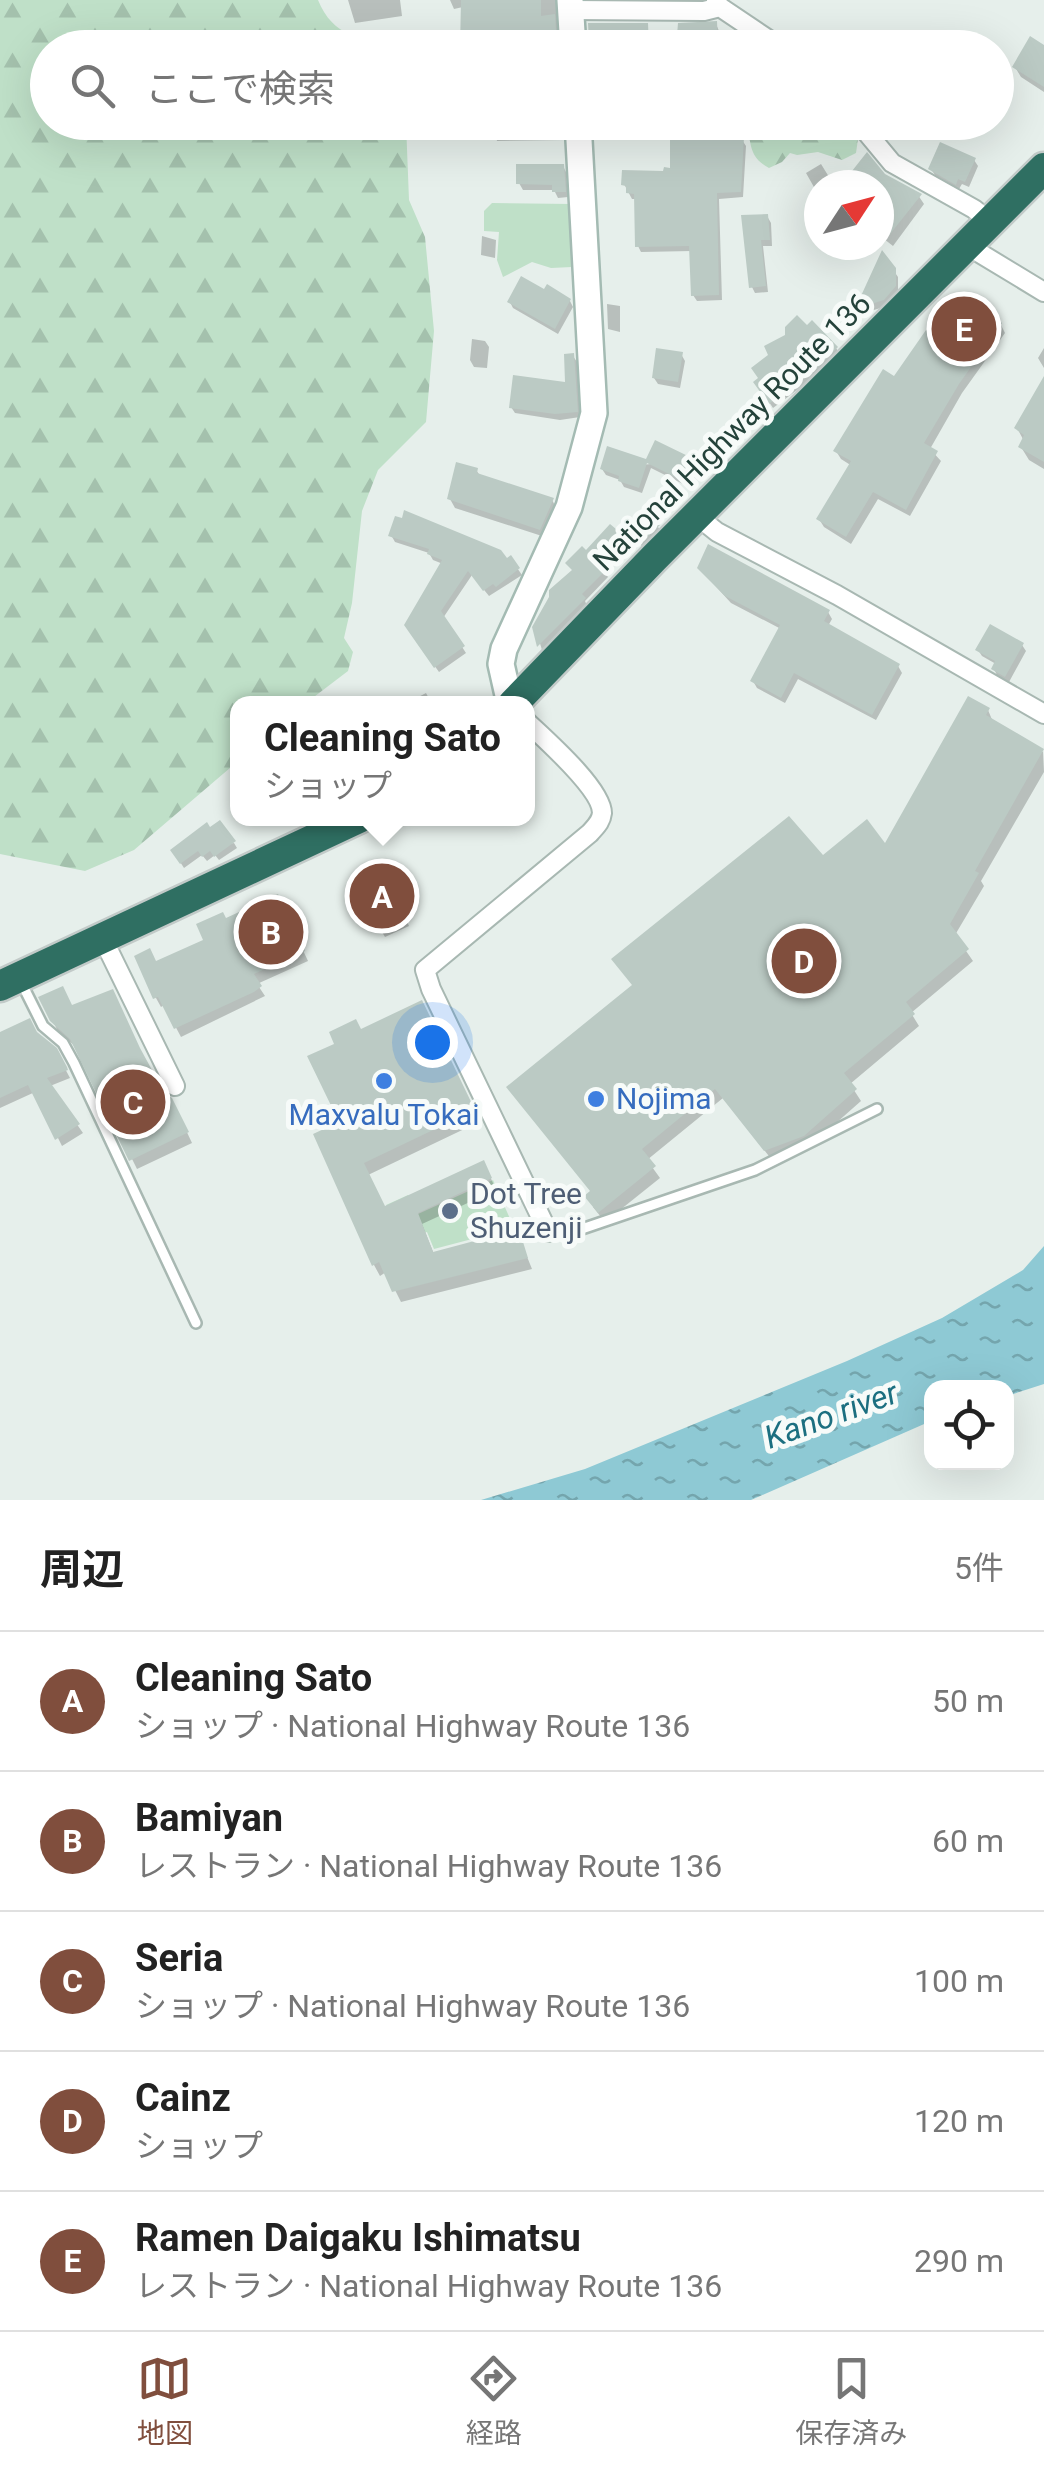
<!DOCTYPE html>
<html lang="ja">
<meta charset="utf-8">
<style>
body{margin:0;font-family:Roboto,"Noto Sans JP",sans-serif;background:#f6f6f6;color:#222}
.controls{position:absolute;right:30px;bottom:30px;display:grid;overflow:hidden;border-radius:20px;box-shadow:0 10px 40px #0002}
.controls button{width:90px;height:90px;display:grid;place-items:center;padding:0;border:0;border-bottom:2px solid #e0e0e0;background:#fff;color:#222;font:50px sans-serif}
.compass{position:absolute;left:804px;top:170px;width:90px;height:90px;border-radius:50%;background:#fff;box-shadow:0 10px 40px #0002;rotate:54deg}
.you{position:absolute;left:432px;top:1042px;width:35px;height:35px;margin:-25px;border:8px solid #fff;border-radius:50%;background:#1a73e8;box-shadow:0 0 0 15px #1a73e833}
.badge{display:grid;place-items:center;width:65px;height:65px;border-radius:50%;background:#804e3d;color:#fff;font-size:32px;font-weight:700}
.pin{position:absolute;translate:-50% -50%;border:5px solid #fff;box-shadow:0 2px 10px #0006}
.popup{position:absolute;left:230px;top:696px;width:305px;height:130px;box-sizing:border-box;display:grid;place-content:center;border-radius:20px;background:#fff;filter:drop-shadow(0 2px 8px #0005);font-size:32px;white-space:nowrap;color:#767676}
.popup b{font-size:38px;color:#222}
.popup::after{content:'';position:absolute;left:50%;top:100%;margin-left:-20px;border:20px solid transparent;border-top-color:#fff}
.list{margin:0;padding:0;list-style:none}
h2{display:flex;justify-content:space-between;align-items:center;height:130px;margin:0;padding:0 40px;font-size:42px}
h2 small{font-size:32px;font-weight:400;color:#767676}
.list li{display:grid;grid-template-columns:65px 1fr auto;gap:30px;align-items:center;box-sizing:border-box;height:140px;padding:0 40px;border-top:2px solid #e0e0e0}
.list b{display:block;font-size:38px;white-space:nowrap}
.list p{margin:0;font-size:32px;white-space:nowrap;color:#767676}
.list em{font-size:32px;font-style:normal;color:#767676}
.icon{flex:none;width:55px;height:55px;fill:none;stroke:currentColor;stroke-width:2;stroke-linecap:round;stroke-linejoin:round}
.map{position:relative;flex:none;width:1044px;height:1500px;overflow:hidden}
.search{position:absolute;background:#fff;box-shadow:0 10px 40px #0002;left:30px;right:30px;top:30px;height:110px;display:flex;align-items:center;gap:25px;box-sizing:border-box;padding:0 35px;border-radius:55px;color:#767676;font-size:38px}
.sheet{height:830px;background:#fff}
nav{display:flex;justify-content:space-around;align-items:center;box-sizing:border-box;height:140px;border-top:2px solid #e0e0e0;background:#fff;font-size:28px;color:#767676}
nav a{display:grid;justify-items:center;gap:5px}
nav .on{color:#804e3d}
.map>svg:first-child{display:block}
.green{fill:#bfe0c8}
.forest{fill:url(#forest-firs)}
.water{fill:url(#water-ripples)}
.shadow{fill:#0003}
.building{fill:#bbcac4}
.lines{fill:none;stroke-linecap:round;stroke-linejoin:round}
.lane-casing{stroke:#a8b8b2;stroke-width:14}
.street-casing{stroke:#a8b8b2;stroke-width:22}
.secondary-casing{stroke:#a4bbb3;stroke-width:30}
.highway-casing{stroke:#c2cac8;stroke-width:35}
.lane{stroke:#fff;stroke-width:9}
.street{stroke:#fff;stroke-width:18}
.secondary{stroke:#fff;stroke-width:25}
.highway{stroke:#2f6f62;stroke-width:30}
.shop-dot{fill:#3f7fe0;stroke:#f7fbf9;stroke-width:4}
.service-dot{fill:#5c6f8a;stroke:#f7fbf9;stroke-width:4}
.labels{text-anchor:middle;stroke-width:10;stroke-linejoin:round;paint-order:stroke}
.street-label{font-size:30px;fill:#24423a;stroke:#f7fbf9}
.shop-label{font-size:30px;fill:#366cbe;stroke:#f7fbf9;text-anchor:start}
.service-label{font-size:30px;fill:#4e5e75;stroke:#f7fbf9;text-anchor:start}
.water-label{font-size:32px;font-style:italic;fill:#1c6f80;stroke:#f7fbf9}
</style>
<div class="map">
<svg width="1044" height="1500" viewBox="0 0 1044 1500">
<defs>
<pattern id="forest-firs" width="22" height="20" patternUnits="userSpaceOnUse" patternTransform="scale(2.5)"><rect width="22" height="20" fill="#bfe0c8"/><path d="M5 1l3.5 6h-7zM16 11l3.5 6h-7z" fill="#a4c1ad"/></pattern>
<pattern id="water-ripples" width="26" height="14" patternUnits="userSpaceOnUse" patternTransform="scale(2.5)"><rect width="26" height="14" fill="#8ec9d4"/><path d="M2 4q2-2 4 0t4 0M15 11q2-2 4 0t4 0" fill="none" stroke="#74a5ad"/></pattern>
</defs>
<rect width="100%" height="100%" fill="#e6efeb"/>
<path class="green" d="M492,203L572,204V267L551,268L532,262L503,277L497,260L499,232L484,231V211Z
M493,1180L514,1228L434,1249L427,1232L402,1238L386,1205L408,1195L418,1214Z"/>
<path class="forest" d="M0,0H318C333,37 361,39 396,47L48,48V122L406,123L409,200L425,237L434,331L426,422L378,470L362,511L352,603L344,638L353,652L348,671L306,703L237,704V762L134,850L85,871L0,854Z
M745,123H852L858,139L856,153L842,160L818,152L797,155L790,153L782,162L769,168C747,156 753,143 745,123Z"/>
<path class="water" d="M1044,1246V1384L1007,1396L1006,1388H932L931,1421L751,1500H481L585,1469L847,1361L942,1318L1023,1270Z"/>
<path class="shadow" d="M348,0H400L402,16L355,23Z
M450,0H559V33L468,31L463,7L454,9Z
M597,0H652L653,3H599Z
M716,24L722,38L721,48H693Z
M647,26L651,48H599L591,40Z
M1044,47V92L1021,77L1015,67Z
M493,122L568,123L566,140L497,141Z
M695,122H732L734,126L714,138L742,140L746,146L743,197L719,199L722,300L697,301L693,295L692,251L641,252L638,246L637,199H632L624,184L673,170Z
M974,160L978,166L969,187L962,184L959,189L935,175L931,169Z
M821,164L834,185H819V196L806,173Z
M563,166L566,172L568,197L558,198L554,190H523L519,183Z
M884,175L918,195L924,204L893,246L879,235V185H844Z
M767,216L771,223L772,246H763L768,292L755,293L752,287L743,218Z
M482,236L496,240L495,258L481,255Z
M883,255L898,277V293L887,306L861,314L858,309Z
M570,301L573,307L558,334L513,308L510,302Z
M607,304L620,306V332L608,329Z
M1001,325L1005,333L962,393L930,449L941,461L910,516L878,499L851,544L824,527L819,519L852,466L841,459L836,451L894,379L942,344Z
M472,339L485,341L489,347L487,368L474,367L470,360Z
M836,348L839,353L816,376L773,408L756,382L772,356Z
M1044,348V368L1038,358Z
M681,354L685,361L680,388L658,384L654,378Z
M573,356L577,362L580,417L560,420L515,413L511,407L568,385Z
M1044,381V469L1029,460L1021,447L1024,441L1017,428Z
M690,460L694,466L685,485L651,468L642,493L624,487L620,480L606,475L602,469Z
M476,470L481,477L552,500L557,509L545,537L455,508L450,499Z
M658,527L662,533L644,549L630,531Z
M391,535L506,561L510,558L522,575L489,596L472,575L443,618L466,653L439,672L410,631L443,564L433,560L429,553L395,542Z
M620,536L624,542L601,568L608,577L585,601L587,606L542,650L535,627L574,571Z
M699,568L828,612L832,619L828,626L898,666L902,673L876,720L798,679L785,703L757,688L753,681L781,629L731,603Z
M1022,645L1026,651L1009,682L997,675L994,669L996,664L982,656L978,650Z
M426,693L432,704H407V703Z
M988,710L993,722L1043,752L1044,772L981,881L984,886L955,935L973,961L911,1013L919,1026L850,1084L861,1101L810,1146L772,1160L723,1098L647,1160L660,1178L605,1222L593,1207L822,858L886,847Z
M234,843L237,848L219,860L215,855L207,861L202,855L184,868L173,851Z
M388,879L409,926L385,937L379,927Z
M282,906L308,961L257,984L265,996L181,1037L164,1005L161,1007L156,998L137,957L156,964L206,941L226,921Z
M41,999L72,1007L144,1061L162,1094L177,1111L192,1143L137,1169L77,1048L58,1031Z
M427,1015L479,1122L368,1175L384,1209L489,1174L496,1190L422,1224L434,1254L517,1232L532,1269L401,1302L386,1272L380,1276L374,1265L316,1135L342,1123L361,1032Z
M36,1034L55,1050L70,1078L50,1086L83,1133L62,1146L35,1092L0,1108V1035Z"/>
<path class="building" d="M461,0H541V16L555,14L557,48H460Z
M717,21L718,48H676L678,23Z
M588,23H648L649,48H608V39L589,41Z
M1030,36L1044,45V87L1012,67Z
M670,122H703V131L740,132V137H744L741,192L717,193L719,295L691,296L689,246L635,247L634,194L626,193V186L621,185L622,170L663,171L664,167L670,168Z
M940,142L976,158L965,182L958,179L956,185L928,169Z
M867,152L885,174L922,194L879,248V185H841Z
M516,164H564L566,192H552V185L516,184Z
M768,214L770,240H761L766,286L749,288L741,215Z
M882,250L896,268V286L884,300L855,309Z
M521,276L544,289L547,284L571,299L555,329L507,302Z
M971,300L1002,323L959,384L924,443L938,451L906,510L873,492L846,537L816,519L851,461L833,451L883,369L894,376L926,330L942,340Z
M797,315L807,325L812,320L838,347L814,371L769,404L753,382L758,378L751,368L768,355L764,346L785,335V327Z
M656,348L683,352L678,382L652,378Z
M574,353L578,412L555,414L509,408L513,375L565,382L564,354Z
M1044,376V462L1018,447L1024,435L1014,428Z
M655,440L692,458L681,480L647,463L639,488L618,481L619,476L600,469L607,446L646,459Z
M456,462L478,468L477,473L554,498L540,530L447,499Z
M646,508L660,525L639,545L623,525Z
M404,510L501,550L507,558L511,555L520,568L496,587L493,584L483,591L468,571L441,611L465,646L434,668L404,625L442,560L427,554L429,549L388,536L395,516L402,518Z
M610,524L622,534L598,561L606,570L582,594L586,598L537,647L532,627L549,597V590L572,570L565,563L582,546L586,550Z
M708,544L830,610L824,621L900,664L872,715L794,673L781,698L750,681L780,625L725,596L697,568Z
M990,624L1024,643L1005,677L991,669L995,661L975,650Z
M968,696L990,708L986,715L1044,749L975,871L979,873L950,924L969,949L906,1002L915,1014L844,1073L857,1089L804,1136L764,1151L715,1089L642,1149L656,1166L598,1213L584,1196L590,1191L506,1087L632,985L611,959L789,816L823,855L867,819L885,843Z
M220,820L236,841L214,857L210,851L202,857L198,851L180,864L170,850L207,822L210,827Z
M383,866L405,915L377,928L354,879Z
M278,894L305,951L254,974L262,986L254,992L174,1029L158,997L153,999L134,956L150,948L156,961L203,940L196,924L223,912L226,918Z
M63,986L72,1005L113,989L140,1048L164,1092L172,1098L189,1132L129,1161L70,1039L50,1021L38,997Z
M422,1000L475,1110L364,1163L385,1206L484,1160L492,1178L418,1213L433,1252L519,1229L528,1258L392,1292L379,1262L372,1266L313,1134L339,1122L307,1056L334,1044L329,1032L356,1019L361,1029Z
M30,1018L37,1032L57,1048L67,1067L68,1070L47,1078L80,1124L55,1140L28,1085L0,1098V1032Z"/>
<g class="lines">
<g class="lane-casing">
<path id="lane" d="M22,984L43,1026L63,1043L74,1063L196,1323
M548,1232L570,1233L755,1170L877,1109"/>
</g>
<g class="street-casing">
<path id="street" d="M716,0L720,7L781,48
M571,10L704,11L720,7
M858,122L892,163L974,209L990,222
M968,246L1044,292
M697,516L717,532L837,595L1044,714
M527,722C545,739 602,789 602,813C601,822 596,826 590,833L425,970L431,989L548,1232
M102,937L175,1086"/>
</g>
<g class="secondary-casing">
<path id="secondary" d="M570,0L573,48
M510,704L501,664L504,649L569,507L594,413L578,122"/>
</g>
<g class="highway-casing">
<path id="highway" d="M513,704L654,558L1044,168
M0,986L359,818"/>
</g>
<use href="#lane" class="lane"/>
<use href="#street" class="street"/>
<use href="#secondary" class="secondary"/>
<use href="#highway" class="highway"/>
</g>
<g class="shop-dot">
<circle cx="384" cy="1081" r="10"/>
<circle cx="596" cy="1099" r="10"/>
</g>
<circle class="service-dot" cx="450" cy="1211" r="10"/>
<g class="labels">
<g class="street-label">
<text transform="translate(732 432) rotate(-45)" y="10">National Highway Route 136</text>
</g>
<g class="shop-label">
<text x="616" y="1109">Nojima</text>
<text x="384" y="1125" text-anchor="middle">Maxvalu Tokai</text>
</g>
<g class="service-label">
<text x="470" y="1204">Dot Tree<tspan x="470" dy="34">Shuzenji</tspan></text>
</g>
<g class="water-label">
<text transform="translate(831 1415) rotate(-20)" y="11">Kano river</text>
</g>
</g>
</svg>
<div class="controls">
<button><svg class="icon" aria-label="locate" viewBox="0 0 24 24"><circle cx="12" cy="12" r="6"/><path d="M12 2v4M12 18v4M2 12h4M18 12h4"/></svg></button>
</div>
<svg class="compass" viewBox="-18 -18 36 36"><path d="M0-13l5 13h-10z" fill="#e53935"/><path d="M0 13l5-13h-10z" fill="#767676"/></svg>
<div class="you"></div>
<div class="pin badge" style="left:382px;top:896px">A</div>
<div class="popup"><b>Cleaning Sato</b>ショップ</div>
<div class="pin badge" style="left:271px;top:932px">B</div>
<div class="pin badge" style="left:133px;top:1102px">C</div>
<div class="pin badge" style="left:804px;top:961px">D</div>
<div class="pin badge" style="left:964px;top:329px">E</div>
<div class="search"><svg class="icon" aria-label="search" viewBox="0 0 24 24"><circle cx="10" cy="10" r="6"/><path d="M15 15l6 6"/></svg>ここで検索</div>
</div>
<section class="sheet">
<h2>周辺<small>5件</small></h2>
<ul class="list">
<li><span class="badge">A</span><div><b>Cleaning Sato</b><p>ショップ · National Highway Route 136</p></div><em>50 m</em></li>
<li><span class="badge">B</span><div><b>Bamiyan</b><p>レストラン · National Highway Route 136</p></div><em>60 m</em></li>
<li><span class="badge">C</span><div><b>Seria</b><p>ショップ · National Highway Route 136</p></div><em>100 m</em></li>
<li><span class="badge">D</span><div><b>Cainz</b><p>ショップ</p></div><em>120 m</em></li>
<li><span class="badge">E</span><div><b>Ramen Daigaku Ishimatsu</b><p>レストラン · National Highway Route 136</p></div><em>290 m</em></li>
</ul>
</section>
<nav>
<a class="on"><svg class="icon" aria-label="map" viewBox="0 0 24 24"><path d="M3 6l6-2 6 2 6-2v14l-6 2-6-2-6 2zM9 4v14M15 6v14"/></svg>地図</a>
<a><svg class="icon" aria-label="directions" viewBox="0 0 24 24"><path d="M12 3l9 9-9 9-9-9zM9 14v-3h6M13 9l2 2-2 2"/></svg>経路</a>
<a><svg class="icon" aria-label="saved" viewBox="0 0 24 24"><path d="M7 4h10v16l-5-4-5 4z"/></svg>保存済み</a>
</nav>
